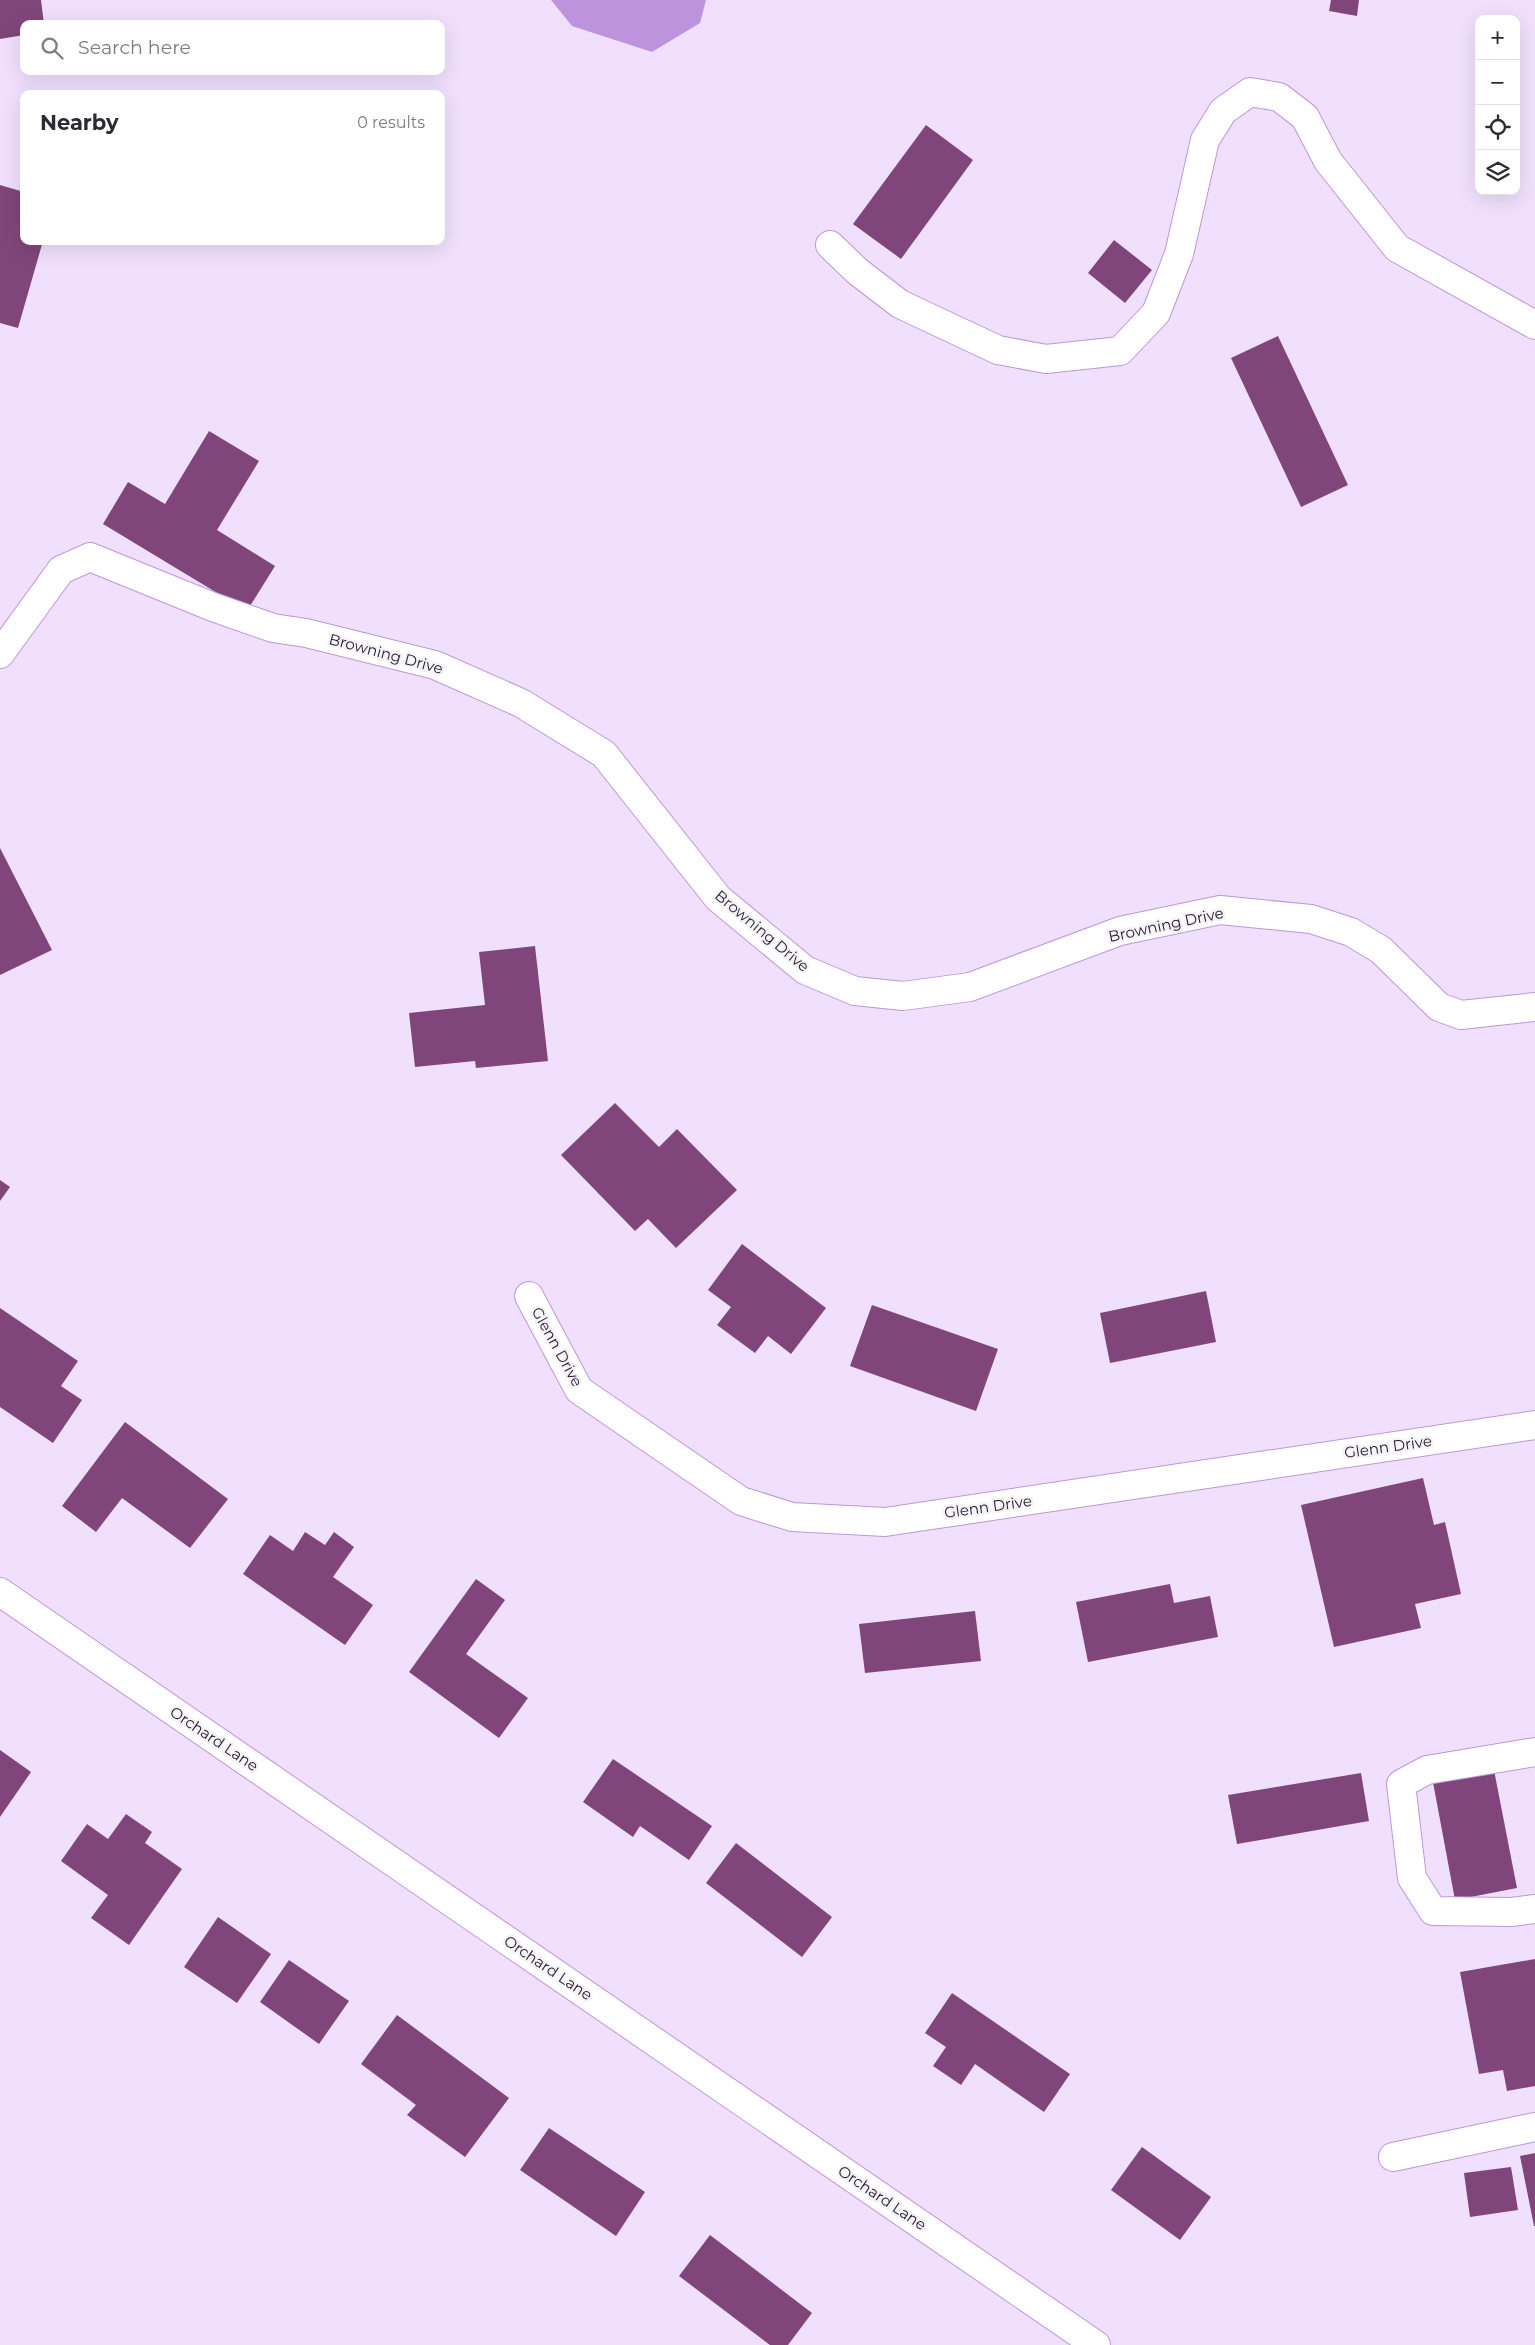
<!DOCTYPE html>
<meta charset="utf-8">
<style>
body{margin:0;font-family:Montserrat,sans-serif;background:#f2f2f3;color:#2b2b33}
.controls{position:absolute;right:15px;top:15px;display:grid;overflow:hidden;border-radius:10px;box-shadow:0 5px 20px #0002}
.controls button{width:45px;height:45px;display:grid;place-items:center;padding:0;border:0;border-bottom:1px solid #e1e1e2;background:#fff;color:#2b2b33;font:25px sans-serif}
.list{margin:0;padding:0;list-style:none}
h2{display:flex;justify-content:space-between;align-items:center;height:65px;margin:0;padding:0 20px;font-size:21px}
h2 small{font-size:16px;font-weight:400;color:#7c7c81}
.icon{flex:none;width:28px;height:28px;fill:none;stroke:currentColor;stroke-width:2;stroke-linecap:round;stroke-linejoin:round}
.map{position:relative;flex:none;width:1535px;height:2345px;overflow:hidden}
.search{position:absolute;background:#fff;box-shadow:0 5px 20px #0002;left:20px;top:20px;width:425px;height:55px;display:flex;align-items:center;gap:12px;box-sizing:border-box;padding:0 18px;border-radius:10px;color:#7c7c81;font-size:19px}
.panel{position:absolute;background:#fff;box-shadow:0 5px 20px #0002;left:20px;top:90px;width:425px;height:155px;border-radius:10px}
.map>svg:first-child{display:block}
.water{fill:#be93dd}
.building{fill:#80467b}
.lines{fill:none;stroke-linecap:round;stroke-linejoin:round}
.minor-casing{stroke:#be96dc;stroke-width:30}
.minor{stroke:#fff;stroke-width:28}
.labels{text-anchor:middle;stroke-width:5;stroke-linejoin:round;paint-order:stroke}
.street-label{font-size:15px;fill:#271732;stroke:#f4f4f4}
</style>
<div class="map">
<svg width="1535" height="2345" viewBox="0 0 1535 2345">
<rect width="100%" height="100%" fill="#f0e0fd"/>
<path class="water" d="M551,0H706L700,23L652,52L572,26Z"/>
<path class="building" d="M0,0H41L44,24H24V35L0,39Z
M1331,0H1359L1357,16L1329,11Z
M926,125L973,160L901,259L853,224Z
M0,185L24,192V241H43L18,328L0,323Z
M1114,240L1152,270L1125,303L1088,273Z
M1278,336L1348,485L1301,507L1231,358Z
M209,431L259,461L217,530L275,566L247,611L103,524L128,482L165,504Z
M0,848L52,950L0,975Z
M535,946L548,1061L476,1068L475,1061L415,1067L409,1013L485,1005L479,952Z
M615,1103L659,1147L677,1129L737,1190L676,1248L648,1219L635,1231L561,1155Z
M0,1180L10,1187L0,1201Z
M742,1244L826,1308L791,1354L768,1336L755,1353L717,1325L731,1307L708,1290Z
M1206,1291L1216,1342L1110,1363L1100,1313Z
M872,1305L998,1349L976,1411L850,1366Z
M0,1308L78,1361L61,1386L82,1400L53,1443L0,1407Z
M125,1422L228,1499L190,1548L122,1498L96,1532L62,1506Z
M1423,1478L1434,1525L1445,1522L1461,1594L1415,1604L1421,1628L1334,1647L1301,1505Z
M305,1532L325,1545L334,1532L354,1547L333,1577L373,1605L345,1645L243,1574L270,1535L293,1551Z
M476,1579L505,1600L466,1654L528,1698L499,1738L409,1672Z
M1170,1584L1174,1603L1210,1596L1218,1637L1088,1662L1076,1602Z
M975,1611L981,1661L865,1673L859,1624Z
M0,1750L31,1772L0,1817Z
M613,1759L712,1826L689,1860L640,1826L633,1837L583,1802Z
M1493,1765L1517,1888L1455,1900L1432,1777Z
M1361,1773L1369,1821L1237,1844L1228,1795Z
M126,1814L152,1832L145,1843L182,1869L129,1945L91,1918L108,1895L61,1861L87,1824L108,1839Z
M736,1843L832,1917L802,1957L706,1883Z
M218,1917L271,1954L237,2003L184,1967Z
M1535,1959V2086L1507,2091L1503,2070L1479,2074L1460,1972Z
M289,1960L349,2001L319,2044L260,2002Z
M952,1993L1070,2074L1044,2112L975,2064L961,2085L933,2066L946,2047L925,2033Z
M397,2015L509,2098L465,2157L407,2115L416,2105L361,2064Z
M549,2128L645,2192L616,2236L520,2170Z
M1142,2147L1211,2197L1180,2240L1111,2190Z
M1535,2153V2226H1534L1520,2156Z
M1511,2167L1518,2210L1470,2217L1464,2173Z
M710,2235L812,2313L788,2345H770L679,2276Z"/>
<g class="lines">
<g class="minor-casing">
<path id="minor" d="M830,245L857,271L900,304L998,350L1046,359L1120,351L1156,313L1179,254L1205,140L1223,111L1250,92L1279,97L1305,117L1328,161L1397,248L1535,325
M0,654L61,570L90,557L213,607L273,628L306,633L435,665L521,703L604,754L718,898L805,970L855,991L903,996L970,987L1120,931L1220,910L1311,919L1351,932L1381,950L1439,1007L1461,1015L1535,1007
M529,1296L579,1390L741,1501L792,1517L885,1522L1535,1425
M0,1592L1096,2345
M1535,1752L1427,1770L1401,1784L1412,1878L1433,1911L1511,1912L1535,1909
M1393,2157L1535,2127"/>
</g>
<use href="#minor" class="minor"/>
</g>
<g class="labels">
<g class="street-label">
<text transform="translate(386 654) rotate(15)" y="5">Browning Drive</text>
<text transform="translate(1166 925) rotate(-12)" y="5">Browning Drive</text>
<text transform="translate(762 931) rotate(40)" y="5">Browning Drive</text>
<text transform="translate(557 1347) rotate(61)" y="5">Glenn Drive</text>
<text transform="translate(1388 1447) rotate(-8)" y="5">Glenn Drive</text>
<text transform="translate(988 1507) rotate(-8)" y="5">Glenn Drive</text>
<text transform="translate(214 1739) rotate(34)" y="5">Orchard Lane</text>
<text transform="translate(548 1968) rotate(34)" y="5">Orchard Lane</text>
<text transform="translate(882 2198) rotate(34)" y="5">Orchard Lane</text>
</g>
</g>
</svg>
<div class="controls">
<button>+</button>
<button>−</button>
<button><svg class="icon" aria-label="locate" viewBox="0 0 24 24"><circle cx="12" cy="12" r="6"/><path d="M12 2v4M12 18v4M2 12h4M18 12h4"/></svg></button>
<button><svg class="icon" aria-label="layers" viewBox="0 0 24 24"><path d="M12 4l9 5-9 5-9-5zM3 14l9 5 9-5"/></svg></button>
</div>
<div class="search"><svg class="icon" aria-label="search" viewBox="0 0 24 24"><circle cx="10" cy="10" r="6"/><path d="M15 15l6 6"/></svg>Search here</div>
<section class="panel">
<h2>Nearby<small>0 results</small></h2>
<ul class="list">
</ul>
</section>
</div>
